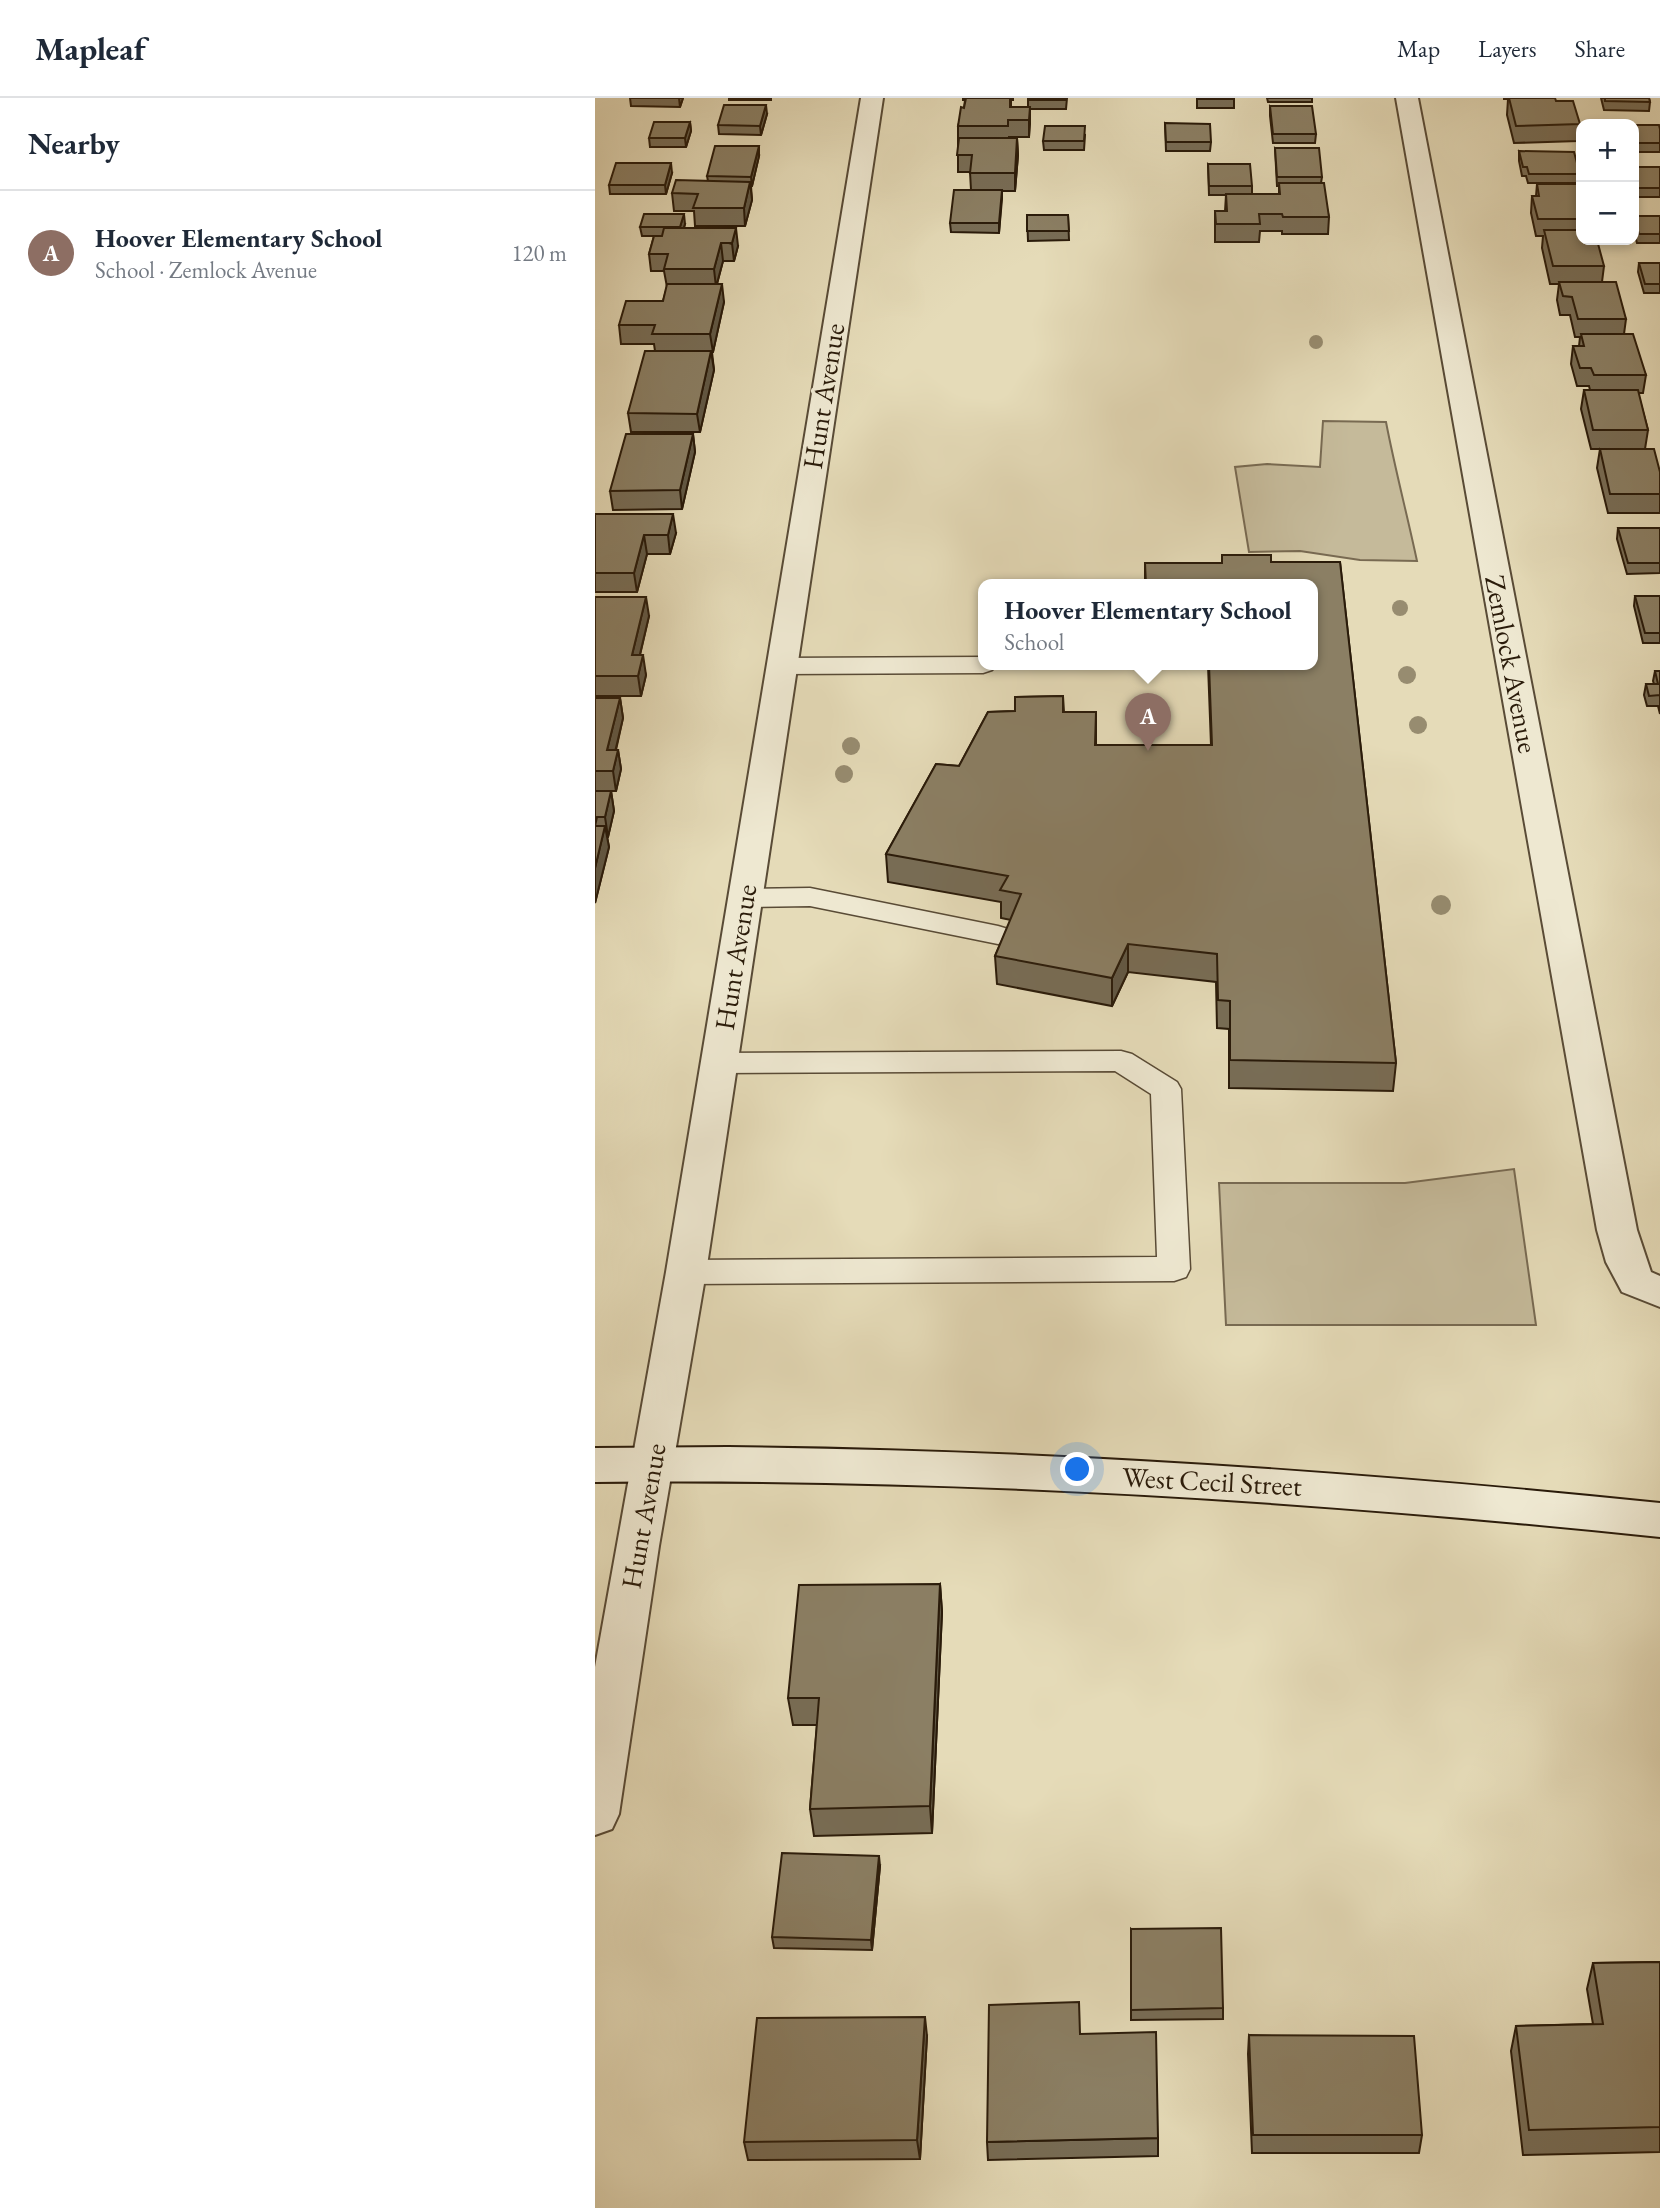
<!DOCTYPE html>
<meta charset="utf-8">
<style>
body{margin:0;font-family:"EB Garamond",serif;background:#f2f2f3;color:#1f2937}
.controls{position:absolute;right:21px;top:21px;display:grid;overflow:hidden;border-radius:14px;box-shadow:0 4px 10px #0003}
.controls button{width:63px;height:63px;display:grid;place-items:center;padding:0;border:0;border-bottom:2px solid #e0e1e3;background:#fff;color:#1f2937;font:35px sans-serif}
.you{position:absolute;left:483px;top:1372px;width:24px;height:24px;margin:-18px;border:5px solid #fff;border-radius:50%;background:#1a73e8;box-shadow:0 0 0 10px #1a73e833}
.badge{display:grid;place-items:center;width:46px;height:46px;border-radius:50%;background:#2563eb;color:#fff;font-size:23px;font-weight:700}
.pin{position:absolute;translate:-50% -58px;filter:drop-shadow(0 2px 4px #0008)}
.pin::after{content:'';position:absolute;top:37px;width:24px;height:21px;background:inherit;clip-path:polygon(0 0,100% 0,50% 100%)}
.popup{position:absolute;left:383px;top:481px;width:340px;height:91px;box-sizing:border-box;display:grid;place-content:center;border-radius:14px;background:#fff;filter:drop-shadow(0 2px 5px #0005);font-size:23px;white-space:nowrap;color:#747a83}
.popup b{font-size:26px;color:#1f2937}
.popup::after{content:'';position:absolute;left:50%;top:100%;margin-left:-14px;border:14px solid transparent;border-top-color:#fff}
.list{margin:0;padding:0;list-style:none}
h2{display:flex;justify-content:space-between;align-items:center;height:91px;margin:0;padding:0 28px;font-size:30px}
h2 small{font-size:23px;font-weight:400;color:#747a83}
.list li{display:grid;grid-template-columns:46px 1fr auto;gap:21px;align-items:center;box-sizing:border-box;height:126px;padding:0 28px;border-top:2px solid #e0e1e3}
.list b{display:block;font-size:26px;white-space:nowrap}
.list p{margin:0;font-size:23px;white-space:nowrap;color:#747a83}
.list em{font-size:23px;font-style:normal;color:#747a83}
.map{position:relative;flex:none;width:1065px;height:2110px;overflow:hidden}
header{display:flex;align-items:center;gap:42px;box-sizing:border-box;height:98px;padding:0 35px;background:#fff;border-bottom:2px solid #e0e1e3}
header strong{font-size:33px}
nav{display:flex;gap:38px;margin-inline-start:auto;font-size:24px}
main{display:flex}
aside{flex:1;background:#fff}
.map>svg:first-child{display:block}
.green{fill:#c5ba9a;stroke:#786a52;stroke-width:2}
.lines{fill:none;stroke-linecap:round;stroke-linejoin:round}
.lane-casing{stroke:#594b36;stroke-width:3}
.street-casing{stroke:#594b36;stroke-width:4}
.secondary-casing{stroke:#2a1b0a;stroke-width:4}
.lane{fill:#eee8d1;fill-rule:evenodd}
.street{fill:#eee8d1;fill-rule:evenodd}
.secondary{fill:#eee8d1;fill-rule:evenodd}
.tree{fill:#978c70}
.wall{fill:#786d56;stroke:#2a1b0a;stroke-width:2}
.shaded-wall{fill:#615946;stroke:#2a1b0a;stroke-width:2}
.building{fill:#8b7f64;stroke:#2a1b0a;stroke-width:2}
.labels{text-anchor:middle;stroke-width:7;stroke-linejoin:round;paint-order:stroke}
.street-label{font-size:28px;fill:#2a1b0a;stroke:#eee8d1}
</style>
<header>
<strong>Mapleaf</strong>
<nav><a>Map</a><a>Layers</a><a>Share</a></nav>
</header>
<main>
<aside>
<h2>Nearby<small></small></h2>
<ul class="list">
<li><span class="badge" style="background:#8d6e63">A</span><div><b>Hoover Elementary School</b><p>School · Zemlock Avenue</p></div><em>120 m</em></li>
</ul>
</aside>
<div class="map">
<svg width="1065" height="2110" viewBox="0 0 1065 2110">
<rect width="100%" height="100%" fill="#e5dbb8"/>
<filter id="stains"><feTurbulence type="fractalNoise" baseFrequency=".00286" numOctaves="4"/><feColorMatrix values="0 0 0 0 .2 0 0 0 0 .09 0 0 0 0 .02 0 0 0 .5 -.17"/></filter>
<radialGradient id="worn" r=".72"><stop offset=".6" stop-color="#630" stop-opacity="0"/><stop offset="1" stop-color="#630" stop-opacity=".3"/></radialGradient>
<path class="green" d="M728,323L791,324C800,371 812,416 822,463L765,462L705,453L654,454L640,369L672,366L725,369Z
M919,1071L941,1227H631L624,1085H810Z"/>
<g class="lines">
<g class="lane-casing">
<path id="lane" d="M388,559V567H401L397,572L388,575L186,576L177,573L173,568L177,563L186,560Z
M215,790L403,828L413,831L417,837L413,843L403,846L215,808L149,809L139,806L135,800L139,794L149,791Z
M526,953L537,956L582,984L586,991L595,1171L591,1179L579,1183L91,1186L79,1182L75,1174L79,1166L91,1162L562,1159L556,996L520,973L123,975L112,972L108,965L112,958L123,955Z"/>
</g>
<g class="street-casing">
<path id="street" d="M266,0H288L111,1174L64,1448L24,1716L17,1731L0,1737V1569L71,1174Z
M801,0H823L1042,1132L1056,1174L1065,1178V1209L1027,1194L1011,1164L1002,1132Z"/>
</g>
<g class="secondary-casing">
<path id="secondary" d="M133,1349C445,1352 755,1373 1065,1405V1439C709,1402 358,1380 0,1384V1350Z"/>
</g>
<use href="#lane" class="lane"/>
<use href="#street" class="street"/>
<use href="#secondary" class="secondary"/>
</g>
<g class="tree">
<circle cx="721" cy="244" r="7"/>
<circle cx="805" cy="510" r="8"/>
<circle cx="812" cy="577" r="9"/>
<circle cx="823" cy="627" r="9"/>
<circle cx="256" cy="648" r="9"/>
<circle cx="249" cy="676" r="9"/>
<circle cx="846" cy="807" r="10"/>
</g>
<path class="wall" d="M35,0H88L85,9L36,8Z
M134,0H176V2H134Z
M368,0H418V2H416V9H433V0H472L471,11H435L434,39H414V40H422L423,57L420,93H407L404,135L356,134L355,125L376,92L375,74H363V28L369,10L370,2H368Z
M602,0H639V10H602Z
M672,0H717V4H673Z
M909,0H954L961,3L985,26L983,43L919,45L912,17L913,1H909Z
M1006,0H1054L1055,4L1054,13L1009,12Z
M675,8L721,36L720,45H678L675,18Z
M172,16L166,37L124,36L123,27Z
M95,24L96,33L91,49H55L54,40Z
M570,25L616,44L615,53H571Z
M1039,27L1065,31V54H1039Z
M490,37L489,52H449L448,43Z
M680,50L727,79L726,85L734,119L733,136H687V133H665L664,144H620V113H630L631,97H614L613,66L657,88V96H684V88H682Z
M924,53L985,76L984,85H933L931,78H927L924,63Z
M164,58L157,88H156L157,102L150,128H100L99,113H79L77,95L113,83L112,78Z
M1039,69H1065V99H1039Z
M77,75L71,96H15L14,87Z
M942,86H986V142L1009,168L1007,184L1031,221L1029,236L1051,277L1048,295H1043L1053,332L1050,351H996L986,311L989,292H995L994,288H982L976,266L978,248H984L985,239H980L975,217H965L962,202L964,186H955L947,150L948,138H941L936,115L937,98H941Z
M432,117H473L474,142L433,143Z
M1039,118H1065V145H1042L1039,134Z
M90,126L89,130L143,148L139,163H128L122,186L129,204L118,254H117L119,272L105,334H36L33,315L60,253L59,246H26L24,227L68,203L72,189L69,173H56L54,156L59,138H47L45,129Z
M1044,165H1065V195H1049L1043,174Z
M98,336L100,354L87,411L18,412L15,393Z
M1005,351L1065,374V415H1013L1002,370Z
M0,416L81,435L75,456H52L42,494H0Z
M1023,430H1065V475L1032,476L1022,441Z
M627,457H676V464H745L801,965L798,993L634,990V931L622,930L621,884L533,874L517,908L402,886L400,858L416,822L406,820V804L293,784L291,756L341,666L364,668L393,614L420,613V599L468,598L469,614H501V647H616L613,567H718V487H550V465H627Z
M1040,498H1065V545H1048L1039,508Z
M0,499L54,518L45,557L51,577L46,598H0Z
M1060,573H1065V616L1063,608H1052L1049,597L1051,586H1059L1058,583Z
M0,600H25L28,620L21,652H23L26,671L21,693H16L19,713L13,739H12L14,749L0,805Z
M345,1486L347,1514L337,1735L219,1738L215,1711L222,1627H198L193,1600Z
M285,1768L277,1852L179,1850L177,1839Z
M536,1831L628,1910V1921L536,1922Z
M1065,1864V2054L928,2057L916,1953L921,1928L998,1926L992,1891L998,1865Z
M654,1937L827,2037L824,2055H657L653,1956Z
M332,1938L325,2061L153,2062L149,2044Z
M563,2040V2058L393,2062L392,2044Z"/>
<path class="shaded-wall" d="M84,0H88L85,9Z
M171,7L172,16L166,37L165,28Z
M435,9V26L434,39V22Z
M95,24L96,33L91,49L90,40Z
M422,40L423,57L420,93V75Z
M164,48V58L157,88L156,79Z
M76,65L77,75L71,96L70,87Z
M155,84L157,102L150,128L149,110Z
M407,92V101L404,135V125Z
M89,116L90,126L86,138L85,129Z
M141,130L143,148L139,163L137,145Z
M126,145L128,163L121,189L119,171Z
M127,186L129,204L118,254L115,236Z
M116,253L119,272L105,334L102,316Z
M98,336L100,354L87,411L85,392Z
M78,416L81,435L75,456L73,437Z
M49,437L52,456L42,494L39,475Z
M51,499L54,518L40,577L37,557Z
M48,557L51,577L46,598L43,578Z
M25,600L28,620L16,671L12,652Z
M23,652L26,671L21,693L18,673Z
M16,693L19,713L13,739L10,719Z
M10,728L14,749L0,805V770Z
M533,846V874L517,908V880Z
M345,1486L347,1514L337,1735L335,1708Z
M284,1758L285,1768L277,1852L276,1842Z
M330,1919L332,1938L325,2061L322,2042Z"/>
<path class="building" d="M371,0H415V9H435L434,22H413V28H363L366,9L369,10Z
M433,0H471V2H433Z
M602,0H639V1H602Z
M914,0H960L961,3H978L985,26L921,28Z
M1010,0H1054L1055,4L1010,3Z
M129,7H171L165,28L123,27Z
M675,8H717L721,36H678Z
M59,24H95L90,40H54Z
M570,25L615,26L616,44H571Z
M1039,27H1064L1065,31V45H1039Z
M450,28H490L489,43H448Z
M364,40H422L420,75H375L377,57H362Z
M120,48H164L156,79L112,78Z
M680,50H724L727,79H682Z
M924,53L979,54L985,76H934L932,69H928Z
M21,65H76L70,87H14Z
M613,66H655L657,88H614Z
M1039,69H1065V90H1039Z
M81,82L155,84L149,110H98L103,96L77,95Z
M684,85H729L734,119H688L687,116H664L665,126H621L620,113H632L631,96H685Z
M942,86H986V121H943L937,98H944Z
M359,92H407L404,125H355Z
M49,116H89L85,129H45Z
M432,117H473L474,133H432Z
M1039,118H1065V136H1044Z
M69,130H141L137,145H126L119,171H69L73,156H54L59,138H67Z
M949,132H986V142H1002L1009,168H958Z
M1044,165H1065V186H1050Z
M964,184H1021L1031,221H983L977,199L968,198Z
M72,186H127L115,236H57L60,227H24L31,203H68Z
M986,236H1038L1051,277H999L996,270H985L978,248H989Z
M50,253H116L102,316L33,315Z
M989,292H1043L1053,332H998Z
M31,336H98L85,392L15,393Z
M1005,351H1059L1065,374V396H1015Z
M0,416H78L73,437H49L39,475H0Z
M1023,430H1065V465H1033Z
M627,457H676V464H745L801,965L635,962V903L623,902L622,856L533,846L517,880L400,858L426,796L405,792L413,778L291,756L341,666L364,668L393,614L420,613V599L468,598V614H501L500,647H617L614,567H718V487H551L550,465H627Z
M1040,498H1065V535H1050Z
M0,499H51L37,557H48L43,578H0Z
M1060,573H1065V599V597L1054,598L1051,586H1063Z
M0,600H25L12,652H23L18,673H0Z
M0,693H16L10,719H2L0,728Z
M0,728H10L0,770Z
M345,1486L335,1708L215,1711L224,1600H193L204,1487Z
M187,1755L284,1758L276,1842L177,1839Z
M626,1830L628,1910L536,1912V1831Z
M1065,1864V2029L934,2032L921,1928L1008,1926L998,1865Z
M484,1904L485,1936L561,1934L563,2040L392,2044L394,1907Z
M330,1919L322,2042L149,2044L162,1920Z
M654,1937L819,1938L827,2037H658Z"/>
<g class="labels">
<g class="street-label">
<text transform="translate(228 298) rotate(-81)" y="10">Hunt Avenue</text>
<text transform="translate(917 566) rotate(79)" y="10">Zemlock Avenue</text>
<text transform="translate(140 859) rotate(-81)" y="10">Hunt Avenue</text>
<text transform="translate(617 1383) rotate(3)" y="10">West Cecil Street</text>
<text transform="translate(48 1418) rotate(-80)" y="10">Hunt Avenue</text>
</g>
</g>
<rect width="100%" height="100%" filter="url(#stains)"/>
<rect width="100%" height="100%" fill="url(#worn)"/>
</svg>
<div class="controls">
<button>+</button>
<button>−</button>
</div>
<div class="you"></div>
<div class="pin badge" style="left:553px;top:653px;background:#8d6e63">A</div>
<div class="popup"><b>Hoover Elementary School</b>School</div>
</div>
</main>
